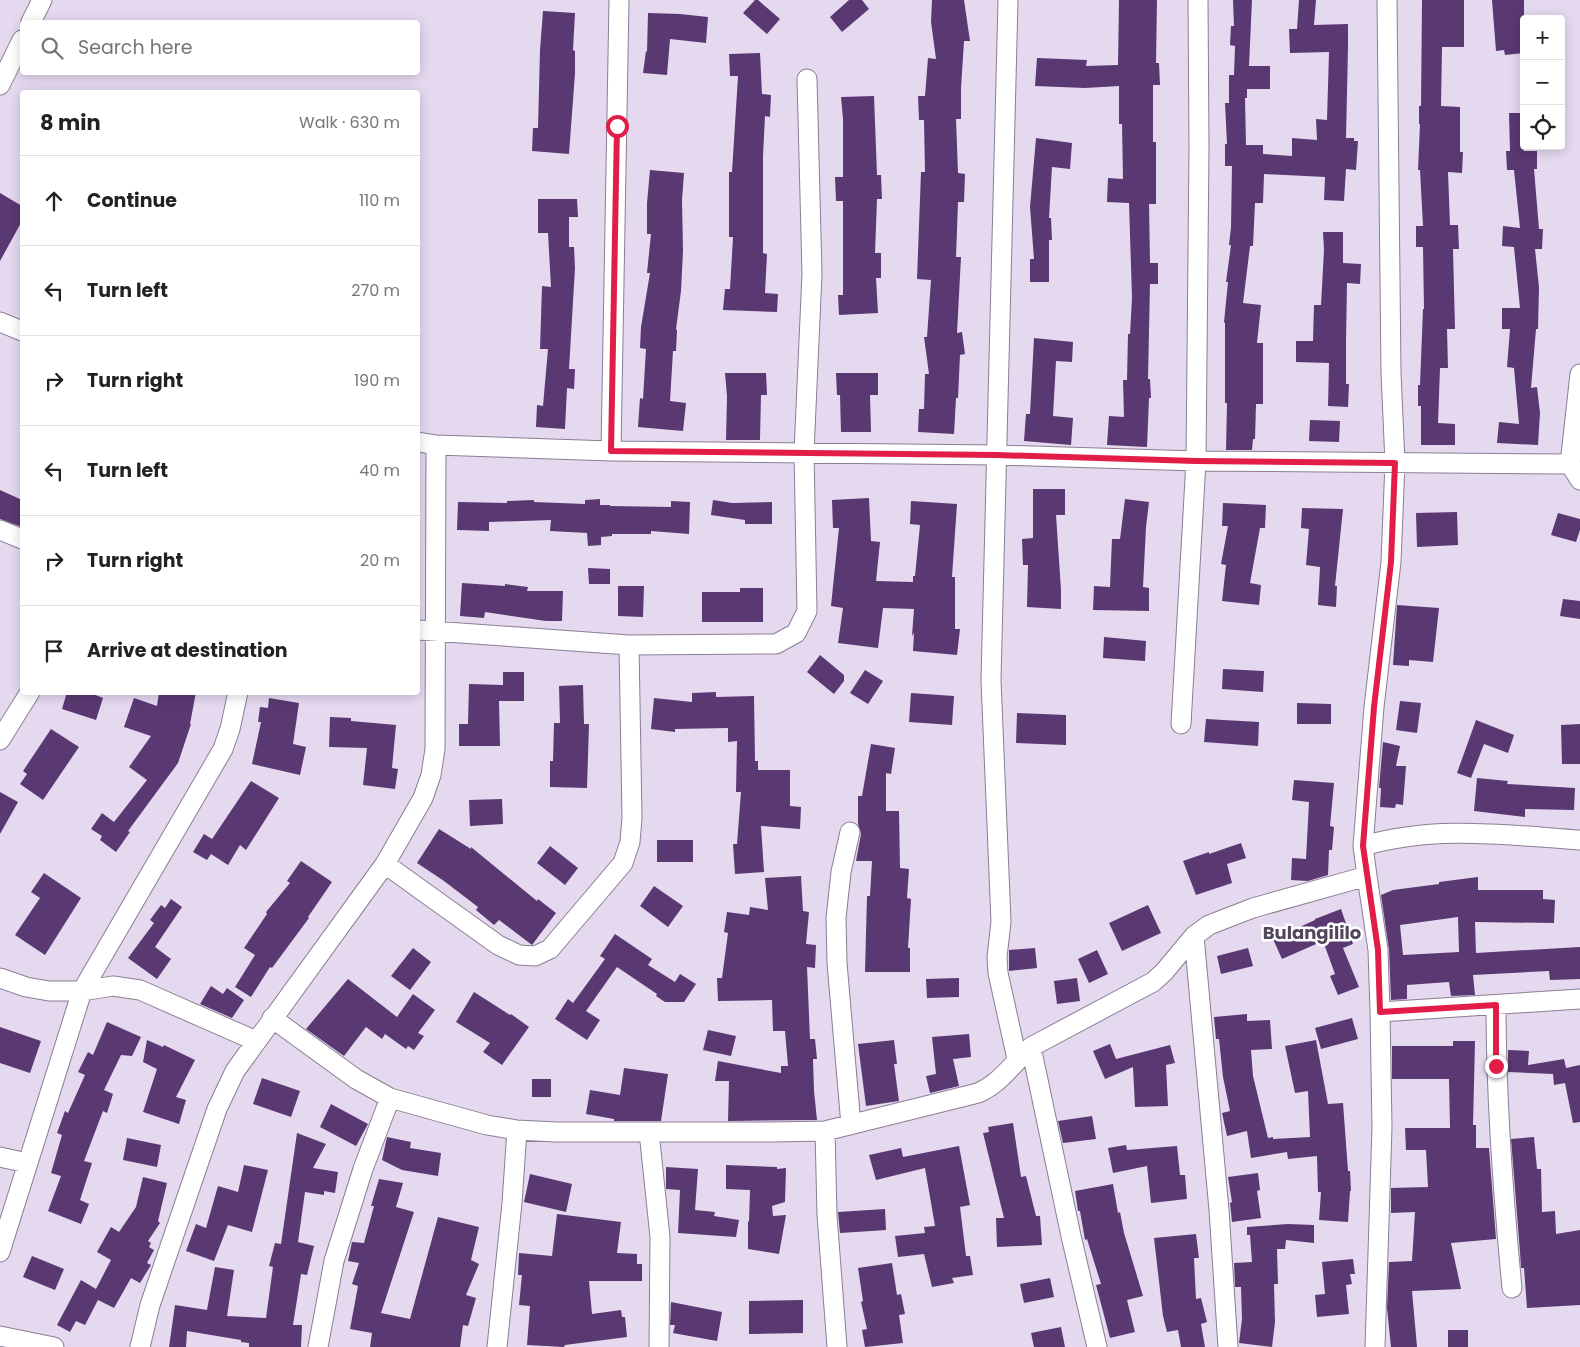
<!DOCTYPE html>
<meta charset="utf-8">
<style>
body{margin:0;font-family:Poppins,sans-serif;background:#f2f2f2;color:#222}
.controls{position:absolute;right:15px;top:15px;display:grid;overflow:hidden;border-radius:5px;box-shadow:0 2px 12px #0003}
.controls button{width:45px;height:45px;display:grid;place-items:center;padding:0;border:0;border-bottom:1px solid #e0e0e0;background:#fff;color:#222;font:25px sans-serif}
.stop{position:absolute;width:15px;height:15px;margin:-11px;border:4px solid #e11d48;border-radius:50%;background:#fff}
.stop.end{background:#e11d48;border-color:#fff;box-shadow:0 1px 5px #0008}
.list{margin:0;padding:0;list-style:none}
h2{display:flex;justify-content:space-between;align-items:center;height:65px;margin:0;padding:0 20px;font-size:21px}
h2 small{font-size:16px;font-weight:400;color:#767676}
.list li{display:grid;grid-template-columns:32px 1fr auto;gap:15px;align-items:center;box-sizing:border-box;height:90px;padding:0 20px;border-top:1px solid #e0e0e0}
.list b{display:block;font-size:19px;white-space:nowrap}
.list em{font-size:16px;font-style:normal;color:#767676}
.icon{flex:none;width:28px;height:28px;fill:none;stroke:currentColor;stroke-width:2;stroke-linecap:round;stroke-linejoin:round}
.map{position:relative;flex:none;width:1580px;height:1347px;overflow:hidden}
.search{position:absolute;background:#fff;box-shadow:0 2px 12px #0003;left:20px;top:20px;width:400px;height:55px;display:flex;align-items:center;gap:12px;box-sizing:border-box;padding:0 18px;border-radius:5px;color:#767676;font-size:19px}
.panel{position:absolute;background:#fff;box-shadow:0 2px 12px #0003;left:20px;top:90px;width:400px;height:605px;border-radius:5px}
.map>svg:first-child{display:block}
.building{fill:#5a3872;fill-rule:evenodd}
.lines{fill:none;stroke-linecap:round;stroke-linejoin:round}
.minor-casing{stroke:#8a7e93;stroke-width:21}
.minor{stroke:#fff;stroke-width:19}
.route{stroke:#e11d48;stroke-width:6}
.labels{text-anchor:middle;stroke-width:5;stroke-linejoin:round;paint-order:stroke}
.district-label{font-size:18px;font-weight:bold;fill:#52485b;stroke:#fff}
</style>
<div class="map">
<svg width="1580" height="1347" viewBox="0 0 1580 1347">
<rect width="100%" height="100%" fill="#e5d9f0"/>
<path class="building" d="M755,0H758L780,19L767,34L743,13Z
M849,0H862L869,9L842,32L830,17Z
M932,0H964L970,41H964L961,88V119H956L958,173L965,174L964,202H958L956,257H961L957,333L962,332L965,354L960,355L958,398H956L954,434L918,432L919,409H924L925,374H929L924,337H927L931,280L917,279L921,172H925L924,120H919L918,96H925L928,58L936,59L931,22Z
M1119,0H1157L1156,63H1159L1160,85H1153V142H1156V204H1149L1150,263H1158V284H1150L1148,379H1150L1151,398H1149L1147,447L1107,445L1109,416L1124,417L1123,380H1127L1128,334H1130L1132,298L1129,203L1107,202L1108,178L1123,179L1122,124H1119V86L1085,88L1035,86L1037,58L1087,60L1086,66L1118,65Z
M1233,0H1252L1249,66H1270V89H1247V98H1245L1246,145H1263V154L1292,156V138L1317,140L1316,119L1327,120L1329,52L1290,53L1289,29H1297L1299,0H1316L1314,25L1348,24V47L1346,138H1354V141H1358L1356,170L1346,169L1344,201L1324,200L1325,177L1264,174L1263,203H1255L1253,246H1250L1243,303L1261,305L1257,343H1263V404H1256L1255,439H1253L1252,450H1226L1227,403H1225V323L1224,322L1228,282H1226L1231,245H1229L1231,227L1232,166H1225V144H1227L1225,103H1229V75H1234L1235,46L1230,45L1231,26H1234Z
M1422,0H1464V47H1442L1441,106L1460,107V152H1463L1462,173L1448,172L1450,225H1458L1459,249H1453L1455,329H1447L1448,368H1440L1438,423L1455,424V445H1421V406H1418V385H1420L1423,309H1424L1423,247H1416V226H1423L1420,170H1418L1420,124H1419V106H1421Z
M1492,0H1524V53L1505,55L1504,50L1496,51Z
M543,11L575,13L573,50L575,51V73L569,154L532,151L533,128H538L540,50Z
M648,13L680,14L708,17L706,43L670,39L667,75L643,73L646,51L647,52Z
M760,53L762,94L771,95L770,117L765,116L763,156V253L767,254L765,293L778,294L777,312L723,310L725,289H730L733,237H729V172H732L738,76H730L729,54Z
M874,96L877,175H881L882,199H877L875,253H881V278H876L878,313L839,315L838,295H843V201H836L835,177H843V119L841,97Z
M1509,113H1524V151H1537V169H1534L1539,229H1543L1542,249H1535L1539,287L1538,329H1536L1531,388L1537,387L1540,413L1538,445L1497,443L1499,422L1519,424L1514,368L1507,367L1510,329H1502V308H1520L1514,247L1502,246L1503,226L1520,228L1514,170H1507L1506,151H1510Z
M1036,138L1072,143L1070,169L1052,167L1049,218H1051L1052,240H1049V282H1030V259H1034L1030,207Z
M650,170L684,173L682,200L683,251L681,291L676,329L677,330L676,351H673L670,401L686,403L683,431L638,427L640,398L643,399L646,349L640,348L641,327L650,273H647L651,234H647V203Z
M0,193L22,206V221L0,261Z
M538,199H577L578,217H569V247H574L575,268L569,369H575L574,389L567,388L565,429L536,427L537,405L543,406L548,349H540L542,286L551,287L548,233H538Z
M1323,232H1343V263L1361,264L1360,284L1347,283L1346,342V384H1349L1348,407L1328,406L1329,363L1296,362V341H1313L1314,305H1321L1324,250Z
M1034,338L1073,342L1072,362L1056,361L1053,416L1073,418L1071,445L1024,441L1026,414H1030Z
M725,373H766L767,395H761L760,440H726L727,396Z
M836,373H878V395H870L871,432H841L840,395H837Z
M1310,420L1340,421L1339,442L1309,441Z
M1033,489H1065V515H1056L1061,590V609L1027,607L1028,565H1023L1022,539L1033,538Z
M0,490L22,500V527L0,519Z
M869,498L871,541L880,542L876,581L913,582V576H915L920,525L910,524L911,501L957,504L952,577H955V629H960L957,655L913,651L914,633L912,636L914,609L883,608L878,648L838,643L843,608L831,606L839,528H833L832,500Z
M600,499V505H610V506L671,507V501L690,502L689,534L651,531V534H612V536L601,537V545L588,546L587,533L550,531L551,520L489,522V531L457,530L458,502L507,503V501L534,500V502L585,504V500Z
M1125,499L1149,502L1146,527L1143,587L1149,588V611L1093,610L1094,586L1110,587L1112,539H1120Z
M713,500L732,503L772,502V524H745V520L711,515Z
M1223,503L1266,505L1265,528H1260L1250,583L1261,585L1259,605L1222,601L1226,565L1221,564L1228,526H1222Z
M1302,508L1343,509L1335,586H1337L1336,607L1318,605L1320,567L1306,565L1309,529L1301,528Z
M1457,512L1458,545L1417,547L1416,513Z
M1558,513L1580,519V530L1576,542L1551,535Z
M588,568L610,569V584H589Z
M462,583L505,586V584L528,587L527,591H563L562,621H546L485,612L484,618L460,616Z
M618,586H644L643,617L618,616Z
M740,588H763V622H702V592H740Z
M1563,599L1580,601V619L1560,616Z
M1397,605L1439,608L1433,662L1409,660V666L1393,665Z
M1104,637L1146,641L1145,661L1103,658Z
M820,655L844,675V681L834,694L807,672Z
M1223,669L1264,671L1263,692L1222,689Z
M865,670L883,681L868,704L850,693Z
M503,672H524V701H499L500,746H459V724H468L469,684L503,685Z
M583,685L584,724H589L587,788L550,787V761H553L554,723H560L559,686Z
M67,692H88L103,698L96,720L62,709Z
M159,692H196L190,724H191L178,763L128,831L130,832L116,852L100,840L102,836L91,829L102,813L114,822L147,780L129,767L151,736L124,727L134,698L157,706Z
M716,692V697L754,696L755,761H758V770H790V806L801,807L800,829L761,826L764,872L735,874L733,844H737L741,792H736L737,741L728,742V728L675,729V732L651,729L654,698L692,702V693Z
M911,693L954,696L952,725L909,722Z
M269,698L299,703L293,744L306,747L300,775L252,764L261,722H258L260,707L268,708Z
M1400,701L1421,703L1417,733L1396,730Z
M1297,703L1331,704V724H1297Z
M1017,713L1066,715V745L1016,743Z
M330,717L351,718V721L396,725L392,768L398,769L395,789L363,785L367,748L329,747Z
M1206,719L1259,722L1258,746L1204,742Z
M1476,720L1514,735L1508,753L1484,744L1471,778L1457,773Z
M1580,724V764H1562L1561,725Z
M51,729L79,747L43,800L20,784L27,774L23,771Z
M1383,742L1400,746L1396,766H1406L1403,805L1396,804L1395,808L1380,807L1381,788H1379Z
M871,744L895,748L891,774L886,773V811H899L900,868L909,869L907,898L911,899L908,948H910V972H865L867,896H870L872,861H856L861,834L858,824V796H862Z
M1477,778L1508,781L1507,784L1575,788L1574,810L1525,809V817L1474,811Z
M1294,780L1334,783L1330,826L1334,827L1332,850H1329L1328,875L1308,881L1291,880L1292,858L1306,859L1309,802L1292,800Z
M251,781L279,798L246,850L240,845L228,865L211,854L207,860L193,852L204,834L212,839Z
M0,792L18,802L0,834Z
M502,799L503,824L470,826L469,800Z
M439,829L471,849V847L537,901L538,899L556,913L532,945L499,920L494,925L476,910L478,907L444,881L417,863Z
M657,840H693V862H657Z
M1241,843L1246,858L1227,864L1232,883L1196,895L1183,861L1209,852V854Z
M550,846L578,868L565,885L537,863Z
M301,861L332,882L308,917L309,918L272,968L270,967L251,997L235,987L255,955L244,948L267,914L266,912L290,883L287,881Z
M44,873L81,898L45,955L15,935L40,898L31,892Z
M801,876L803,911L809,912L806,944L816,945L815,968L807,967L810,1039H815L817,1059H813L814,1091L817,1120L728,1121L729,1081H715L718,1061L781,1073V1066H788L785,1031H773L772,1000L718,1001L717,978H722L728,933L724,932L727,912L749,915L750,907L768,910L765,878Z
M1478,877V890H1543V899L1555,900L1554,923L1475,922L1476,953L1580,947V979L1550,980L1549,971L1473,975L1475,995L1451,996L1449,982L1407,985V999L1391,1000L1389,950L1381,895L1393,890L1439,884V882ZM1458,917L1459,952L1403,955L1400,925Z
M654,886L683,906L668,927L640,906Z
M171,899L182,907L155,947L171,959L157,979L128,958L154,923L150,920L161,905L165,908Z
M1148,905L1161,933L1122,951L1109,923Z
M1341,909L1353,944L1343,948L1359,987L1338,995L1330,976L1335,974L1323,941L1282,959L1273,939L1315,920V919Z
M615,934L652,959L648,965L675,982L680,974L696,984L684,1002H665L656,996L657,994L617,967L586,1011L600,1020L587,1040L555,1019L568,999L573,1003L605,959L600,956Z
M413,948L431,962L410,990L391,976Z
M1035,948L1037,968L1009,971V950Z
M1248,948L1253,966L1221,974L1217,956Z
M1097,950L1108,974L1089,983L1078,959Z
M959,978V997L927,998L926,979Z
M1077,978L1080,1001L1057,1004L1054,981Z
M348,979L397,1017L413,994L435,1010L418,1033L424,1036L414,1050L408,1046L406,1049L385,1034L382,1039L366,1027L344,1056L306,1029Z
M211,986L223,994L227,988L244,1000L232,1018L200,1004Z
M474,992L510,1015L511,1014L529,1027L502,1065L483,1052L490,1043L456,1022Z
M1247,1014V1021L1270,1020L1272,1049L1251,1050L1253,1076L1268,1138L1273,1137V1139L1310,1137L1308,1091L1295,1093L1285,1046L1316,1040L1328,1104L1343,1103L1348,1171H1350L1351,1191H1350L1348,1222L1319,1220L1321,1192H1318L1317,1156L1288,1159L1287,1152L1251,1158L1247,1131L1227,1136L1222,1113L1230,1111L1223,1077L1219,1039H1216L1214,1017Z
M1352,1018L1358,1039L1321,1049L1315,1028Z
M107,1022L141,1037L132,1056L121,1055L104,1090L113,1094L107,1113L103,1111L84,1161L92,1163L80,1200L89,1204L81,1224L48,1211L61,1176L51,1173L62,1135L57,1133L65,1111L68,1113L85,1075L78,1072L88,1052L93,1055Z
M0,1027L41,1041L30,1073L0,1063Z
M708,1030L736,1036L731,1056L703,1050Z
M969,1034L971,1057L953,1059L959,1086L930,1093L926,1076L936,1074L932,1037Z
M147,1040L163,1047L164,1045L195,1060L176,1097L186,1100L179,1124L143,1112L157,1069L143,1062Z
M894,1040L897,1064H894L899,1101L866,1106L858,1044Z
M1453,1041H1475L1473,1125H1476V1148H1489L1496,1239L1451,1243L1461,1289L1412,1291L1417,1347H1391L1387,1308L1389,1262L1412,1261L1415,1212L1391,1213V1188L1428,1187L1426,1150H1406L1405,1128H1450L1449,1079H1392V1046H1453Z
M1110,1044L1116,1059L1170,1045L1175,1063L1166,1065L1168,1106L1135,1107L1133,1067L1105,1079L1093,1051Z
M1508,1050L1529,1051L1528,1065L1564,1059L1566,1068L1580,1065V1122L1573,1123L1565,1083L1554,1085L1553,1074L1508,1072Z
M624,1068L668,1074L661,1121H614V1119L586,1114L590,1090L620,1095Z
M262,1078L300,1091L291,1117L253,1104Z
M532,1079H551V1097H532Z
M331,1104L368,1124L356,1146L320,1127Z
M1092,1116L1096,1139L1063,1143L1058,1121Z
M1013,1123L1021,1177L1026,1176L1036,1216H1040L1042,1245L997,1247L996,1218H1004L983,1133L989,1132L988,1127Z
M297,1133L326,1144L313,1168L338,1172L335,1193L324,1191V1195L305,1192L298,1242L314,1246L307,1275L301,1274L293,1325H302L301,1347H249V1343L241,1342V1340L187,1331L186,1347H169L175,1305L207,1310L215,1267L234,1270L227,1316L266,1318L273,1267L269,1266L275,1243L281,1244Z
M387,1137L411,1142L410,1148L441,1153L438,1176L402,1170L382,1160Z
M1534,1137L1537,1169H1541L1542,1212L1555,1211L1556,1234L1580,1230V1305L1527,1308L1524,1268H1521L1520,1252L1511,1139Z
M127,1138L161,1145L157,1167L123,1160Z
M1126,1145L1127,1150L1177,1146L1180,1175H1185L1187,1199L1151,1203L1147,1166L1113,1173L1108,1148Z
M959,1146L970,1205L960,1207L966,1256H970L973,1275L952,1278L954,1283L932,1287L924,1254L898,1257L895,1236L925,1233L924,1227L935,1226L925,1168L876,1180L869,1155L901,1148L903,1157Z
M244,1165L268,1170L252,1232L228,1225L214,1261L186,1251L196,1224L206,1228L218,1186L238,1192Z
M726,1165L777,1167V1169L786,1168L785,1202L772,1206L773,1216L786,1215L779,1254L748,1249V1221L749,1222L750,1190L726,1189Z
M666,1167L698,1169L695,1210L715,1212L714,1216L739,1220L736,1237L678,1233L680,1190L666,1189Z
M1258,1173L1260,1190L1257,1191L1261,1218L1232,1222L1230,1203L1232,1202L1228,1177Z
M530,1174L572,1184L566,1212L524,1202Z
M143,1177L167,1183L158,1221L160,1223L148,1241L151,1243L149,1247L154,1250L147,1263L151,1265L140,1283L131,1278L114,1308L98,1300L85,1325L76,1321L70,1332L57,1325L81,1280L96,1289L111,1260L97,1252L111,1227L119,1232L136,1207Z
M379,1179L403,1183L396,1207L414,1212L381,1313L410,1319L438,1217L479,1227L471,1260L479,1264L466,1295L476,1298L468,1326L463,1325L460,1347H370L372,1333L350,1329L358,1286L352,1284L359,1263L348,1261L352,1242L364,1243L374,1206H371Z
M1113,1184L1118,1213L1120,1212L1124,1233L1143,1296L1127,1300L1135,1332L1110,1338L1096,1285L1101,1284L1087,1239L1085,1240L1080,1211H1078L1075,1191Z
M885,1209L886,1230L840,1233L838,1212Z
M557,1214L621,1222L617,1253L637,1254V1264H642V1281H589L592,1314L621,1310L622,1317H625L627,1337L565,1345L564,1347L527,1345L530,1306L519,1305L522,1275H518L519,1253L552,1256Z
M1288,1224L1314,1225V1243L1286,1240L1285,1249H1277L1278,1284H1274L1275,1322L1272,1347L1239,1343L1242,1319L1241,1287H1235L1234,1263L1252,1262L1250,1235H1247V1227Z
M1196,1234L1199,1258H1194L1196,1299L1201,1298L1207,1322L1201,1324L1205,1347H1181L1178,1330L1167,1332L1163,1316L1154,1238Z
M32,1256L64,1269L55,1290L23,1277Z
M1353,1259L1355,1274H1350L1352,1284L1346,1285L1349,1314L1317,1317L1315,1295L1325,1294L1322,1262Z
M892,1263L897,1295L901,1294L905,1314L899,1315L903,1343L865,1347L862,1330L867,1329L861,1302L863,1301L858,1268Z
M1050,1278L1054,1297L1024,1303L1020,1284Z
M803,1300V1333L749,1334V1301Z
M671,1302L722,1312L717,1341L673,1333L675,1325H670Z
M1061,1327L1065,1347H1034L1031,1333Z
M1448,1330H1468V1347H1448Z"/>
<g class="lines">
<g class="minor-casing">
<path id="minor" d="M1008,0L991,680L1001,922L997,957L998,973L1017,1059
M31,22L42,0
M0,85L22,40
M0,322L22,331
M1580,374L1570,464L1580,480
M418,442L436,445L611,451L997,455L1196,461L1570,464
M611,451L619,0
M0,530L22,539
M418,630L629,645L776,644L796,633L807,611L804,452L812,274L807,79
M1181,724L1196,461L1199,147L1198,0
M0,740L30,692
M850,832L841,872L836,918L837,963L851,1125
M1363,846L1374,707L1391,562L1395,463L1391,373L1387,0
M385,864L498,945L519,955L535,956L550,949L623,863L630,842L632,818L629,645
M1367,876L1378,950L1380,1012L1382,1127L1375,1347
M1194,936L1219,1210L1228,1347
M0,978L26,987L49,991H82L113,986L140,990L256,1041
M1496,1005C1496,1100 1503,1194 1512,1288
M1380,1012L1580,999
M272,1018L356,1079L390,1098L487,1125L517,1130L556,1132H773L825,1131L978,1093C1001,1083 1013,1063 1031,1047L1153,982L1164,972L1194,936L1209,925L1253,908L1367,876L1363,846C1435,825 1506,835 1580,840
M1031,1047L1071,1236L1097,1347
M825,1131L827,1215L837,1347
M649,1132L660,1237L659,1347
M0,1157L27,1163
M0,1252L82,991L223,749L230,729L238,692
M0,1336L54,1347
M140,1347L150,1305L217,1109L235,1071L385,864L423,798L431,775L435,749L436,445
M318,1347L334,1261L363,1169L390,1098
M497,1347L512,1203L517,1130"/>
</g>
<use href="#minor" class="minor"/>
</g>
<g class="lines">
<path class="route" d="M617,126L611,451L997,455L1196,461L1395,463L1391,562L1374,707L1363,846L1378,950L1380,1012L1496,1005V1066"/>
</g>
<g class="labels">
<g class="district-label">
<text x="1312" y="939">Bulangililo</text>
</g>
</g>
</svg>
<div class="controls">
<button>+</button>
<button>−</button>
<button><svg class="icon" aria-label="locate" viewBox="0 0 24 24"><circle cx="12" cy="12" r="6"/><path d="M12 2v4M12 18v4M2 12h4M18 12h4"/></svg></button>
</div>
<div class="stop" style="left:617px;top:126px"></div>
<div class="stop end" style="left:1496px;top:1066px"></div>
<div class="search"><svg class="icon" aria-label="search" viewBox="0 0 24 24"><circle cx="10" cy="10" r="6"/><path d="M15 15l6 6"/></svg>Search here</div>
<section class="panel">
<h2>8 min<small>Walk · 630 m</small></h2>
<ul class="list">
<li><svg class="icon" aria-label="ahead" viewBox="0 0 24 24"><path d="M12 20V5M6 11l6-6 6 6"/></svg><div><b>Continue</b></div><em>110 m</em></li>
<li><svg class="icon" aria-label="left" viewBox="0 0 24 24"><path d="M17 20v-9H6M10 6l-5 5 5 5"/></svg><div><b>Turn left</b></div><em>270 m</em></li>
<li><svg class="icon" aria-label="right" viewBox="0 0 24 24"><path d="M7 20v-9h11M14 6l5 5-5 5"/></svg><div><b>Turn right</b></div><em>190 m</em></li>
<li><svg class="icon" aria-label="left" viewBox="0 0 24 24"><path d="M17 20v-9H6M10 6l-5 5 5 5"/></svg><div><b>Turn left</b></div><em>40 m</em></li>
<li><svg class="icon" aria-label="right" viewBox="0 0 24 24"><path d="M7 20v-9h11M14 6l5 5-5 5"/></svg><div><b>Turn right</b></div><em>20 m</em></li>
<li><svg class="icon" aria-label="arrive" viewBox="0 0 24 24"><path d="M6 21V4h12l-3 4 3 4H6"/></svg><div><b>Arrive at destination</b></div></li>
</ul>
</section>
</div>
